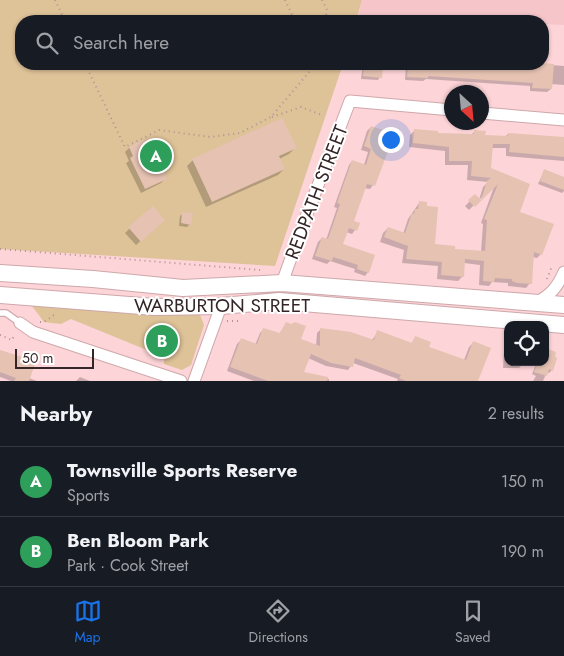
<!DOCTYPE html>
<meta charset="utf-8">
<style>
body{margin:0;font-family:Jost,sans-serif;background:#20242c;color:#f1f3f6}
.controls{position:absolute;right:15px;bottom:15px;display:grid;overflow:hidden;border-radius:10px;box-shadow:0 1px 4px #0004}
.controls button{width:45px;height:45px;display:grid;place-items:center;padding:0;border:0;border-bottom:1px solid #363941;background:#171b24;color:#f1f3f6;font:25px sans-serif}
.compass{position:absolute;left:444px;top:85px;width:45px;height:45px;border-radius:50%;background:#171b24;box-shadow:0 1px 4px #0004;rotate:154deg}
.scale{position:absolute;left:15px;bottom:12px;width:79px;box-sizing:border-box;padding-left:5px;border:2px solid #342527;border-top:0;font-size:14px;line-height:18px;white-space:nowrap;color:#342527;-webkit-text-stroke:4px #fff;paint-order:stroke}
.you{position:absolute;left:390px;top:139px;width:18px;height:18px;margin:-12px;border:4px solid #fff;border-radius:50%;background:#1a73e8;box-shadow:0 0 0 8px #1a73e833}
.badge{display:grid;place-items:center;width:32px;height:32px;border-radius:50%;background:#1a73e8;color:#fff;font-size:16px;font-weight:700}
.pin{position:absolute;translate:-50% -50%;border:2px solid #fff;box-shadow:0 1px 5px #0006}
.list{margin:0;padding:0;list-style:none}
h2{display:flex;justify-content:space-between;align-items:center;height:65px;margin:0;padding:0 20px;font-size:21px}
h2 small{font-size:16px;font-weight:400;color:#9ea1a6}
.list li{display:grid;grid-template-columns:32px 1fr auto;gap:15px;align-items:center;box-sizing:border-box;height:70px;padding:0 20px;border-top:1px solid #363941}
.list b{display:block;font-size:19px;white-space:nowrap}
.list p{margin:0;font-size:16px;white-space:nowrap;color:#9ea1a6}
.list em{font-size:16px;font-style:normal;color:#9ea1a6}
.icon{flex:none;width:28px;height:28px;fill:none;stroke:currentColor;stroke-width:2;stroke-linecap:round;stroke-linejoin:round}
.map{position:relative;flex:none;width:564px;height:381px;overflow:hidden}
.search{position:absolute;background:#171b24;box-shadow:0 1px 4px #0004;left:15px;right:15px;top:15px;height:55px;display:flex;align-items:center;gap:12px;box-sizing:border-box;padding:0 18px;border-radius:20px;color:#9ea1a6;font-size:19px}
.sheet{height:205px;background:#171b24}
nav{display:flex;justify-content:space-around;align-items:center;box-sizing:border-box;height:70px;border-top:1px solid #363941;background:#171b24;font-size:14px;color:#9ea1a6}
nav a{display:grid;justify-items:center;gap:2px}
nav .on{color:#1a73e8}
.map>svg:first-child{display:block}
.built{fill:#f5c5c9}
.green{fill:#dec298}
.shadow{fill:#0003}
.building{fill:#e5c2b2}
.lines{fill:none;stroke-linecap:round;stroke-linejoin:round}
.service-casing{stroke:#cea8ab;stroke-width:8}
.minor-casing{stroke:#cea8ab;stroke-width:13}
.secondary-casing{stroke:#cea8ab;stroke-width:18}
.path{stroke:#b19295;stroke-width:2;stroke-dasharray:1 4;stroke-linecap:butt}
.service{stroke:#fff;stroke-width:5.5}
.minor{stroke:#fff;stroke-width:11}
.secondary{stroke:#fff;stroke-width:16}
.labels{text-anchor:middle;stroke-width:4;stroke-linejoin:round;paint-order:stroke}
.street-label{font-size:19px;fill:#342527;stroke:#fff}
</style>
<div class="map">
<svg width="564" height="381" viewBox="0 0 564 381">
<rect width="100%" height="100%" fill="#fdd4d7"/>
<path class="built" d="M362,0H564V25L543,24V21H474L358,17Z"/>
<path class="green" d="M0,0H362L356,21H21V64H343L275,266L0,249Z
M29,302L199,312L204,325L191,365L182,370L164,364V357L71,319L61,324L44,322Z"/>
<path class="shadow" d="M363,64H375L374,67L380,77L378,80L361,79Z
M408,64H469L530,67L533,64H537L564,66V85L551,84V89L547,92L530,91V86L426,79L423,81L405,80L406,66Z
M371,127L373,185L370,189L364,188L353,222L355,230L352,234L346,232L341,245L368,272L365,276L354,272L355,269L330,261L327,264L312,259L318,242L322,238L326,240L337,208L334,207L349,165L352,161L364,165L368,152L361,150L367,131Z
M415,130L436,134L471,135L474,132L484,136L505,137L508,134L564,138V161L506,156V148H491L490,169L518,212L541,254L537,258L532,257L530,283L526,288L508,286V283L492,282L489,286L479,285L480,265L464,263L463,276L458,281L437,279L438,266L402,263L404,250L380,242L383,233L388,228L403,234L408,219L419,203L434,246L453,250L481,252L483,224L481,223L495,184L469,210L465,206L475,196L479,200L483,187L488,182L467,180L468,165H445V151L409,147L410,135Z
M144,141L165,179L161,183L141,193L126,163L129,161L125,152L129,148Z
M295,148L289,154L279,159L284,169L278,175L206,207L187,166L193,160Z
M544,171L564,178V191L562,193L538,184Z
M152,207L164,220L136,245L125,233Z
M183,213L190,224L187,227L179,226L180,216Z
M287,323L299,340L316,346L317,333L321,329L372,340L378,332L411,344L416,337L428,347L464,360L469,347L473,343L477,381H397L398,379L353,363L348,370L326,366L308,358L303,373L329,379V381H254L227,371L237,344L241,340L255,345L260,333L264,329L279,334Z
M507,348L508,362H522V365L519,368H503L504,351Z
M0,351L29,378L37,381H11L0,377Z
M537,362H545L552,370L549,373L547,372L543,381H533L536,376L532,374Z
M80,377L90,381H76Z"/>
<path class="building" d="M543,63L554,64L552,89L532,88L533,83L428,76V78L407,77L408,64H487L533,66V64Z
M364,64H376V66H383L382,78L363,76Z
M282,118L297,148L279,156L285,169L212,202L192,159Z
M371,126L386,131L385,135L393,138L375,186L367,184L354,221L360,223L357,231L349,228L343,244L375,255L369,273L357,269L358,265L333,257L332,261L315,256L322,237L328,239L340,204L337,203L352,160L366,165L371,149L364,146Z
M414,129L438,131V133L474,134V130L486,131L485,135L508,136V133L564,137V157L509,152L510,144H493L491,168L530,184L520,212L554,224L542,255L534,252L532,284L517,283L512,281V279L495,278L494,282L483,281L484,261L465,259L464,277L441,275L442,262L406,259L408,246L384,237L388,227L405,233L412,213L414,214L415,209H418L419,201L427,202V206L438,207L435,244L455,246V249L485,251L487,220L484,219L498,184L475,207L468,200L475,194L481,200L487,181L491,178L471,176L472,161H449V147L413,143Z
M144,139L149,149L152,148L167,179L145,189L130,158L133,156L129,147Z
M544,169L564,177V190L540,181Z
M153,206L165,220L141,242L128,227Z
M182,212L193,213L191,225L181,223Z
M286,322L291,324L295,322L306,326L301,339L320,346V328L351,332L374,340L377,330L412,343L415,336L431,342L429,347L466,360L473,341L491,348L478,381H406L399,378L401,375L355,358L353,367L331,363L311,354L304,372L328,377L327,381H268L230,367L241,338L257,344L263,328L280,333Z
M545,348L556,352L555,357L557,358L553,371L549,369L547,376L534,372L538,362H545Z
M0,350L29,359L28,361L35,364L29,381H14L16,378L0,372Z"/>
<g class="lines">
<g class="service-casing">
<path id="service" d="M0,313H6L20,323"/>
</g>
<g class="minor-casing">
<path id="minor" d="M482,113L564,120
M282,283L304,222L350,101L452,110
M537,302C551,295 558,286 564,272
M20,323L33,332L181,381
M194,381L221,306"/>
</g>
<g class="secondary-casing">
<path id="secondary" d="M0,273L93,279L183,288L282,283L564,305
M0,295L155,307L221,306L279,301L564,325"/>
</g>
<path class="path" d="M55,0L65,21
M285,0L295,21
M322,0L327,10L325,21
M85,64L125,147L159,130L210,137L240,133L271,117L316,64
M272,117L301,107L322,115
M0,249L260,270
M547,279L551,269H553
M227,321H238L239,318
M40,322H44L57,313
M0,335L12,340L15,334"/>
<use href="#service" class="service"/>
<use href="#minor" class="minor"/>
<use href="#secondary" class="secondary"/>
</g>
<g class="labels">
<g class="street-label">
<text transform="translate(316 192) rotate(-69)" y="7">REDPATH STREET</text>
<text x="222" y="312">WARBURTON STREET</text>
</g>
</g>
</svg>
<div class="controls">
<button><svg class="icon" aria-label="locate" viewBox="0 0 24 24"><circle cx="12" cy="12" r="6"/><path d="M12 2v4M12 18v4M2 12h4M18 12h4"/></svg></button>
</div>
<svg class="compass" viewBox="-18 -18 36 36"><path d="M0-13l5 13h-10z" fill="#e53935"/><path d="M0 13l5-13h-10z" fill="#9ea1a6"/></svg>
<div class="scale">50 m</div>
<div class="you"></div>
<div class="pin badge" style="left:156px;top:156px;background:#2e9e5b">A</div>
<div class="pin badge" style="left:162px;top:341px;background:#2e9e5b">B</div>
<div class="search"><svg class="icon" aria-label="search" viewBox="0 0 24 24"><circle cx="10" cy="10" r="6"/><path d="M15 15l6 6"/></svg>Search here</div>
</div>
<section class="sheet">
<h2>Nearby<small>2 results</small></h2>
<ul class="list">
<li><span class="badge" style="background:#2e9e5b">A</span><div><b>Townsville Sports Reserve</b><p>Sports</p></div><em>150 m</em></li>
<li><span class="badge" style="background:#2e9e5b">B</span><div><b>Ben Bloom Park</b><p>Park · Cook Street</p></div><em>190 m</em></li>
</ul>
</section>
<nav>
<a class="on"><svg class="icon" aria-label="map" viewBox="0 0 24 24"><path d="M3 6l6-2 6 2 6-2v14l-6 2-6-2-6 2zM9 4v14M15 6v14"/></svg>Map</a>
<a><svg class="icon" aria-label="directions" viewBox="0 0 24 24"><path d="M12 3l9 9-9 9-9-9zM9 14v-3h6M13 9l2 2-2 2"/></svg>Directions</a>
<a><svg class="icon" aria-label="saved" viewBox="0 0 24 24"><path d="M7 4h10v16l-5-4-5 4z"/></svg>Saved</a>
</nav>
